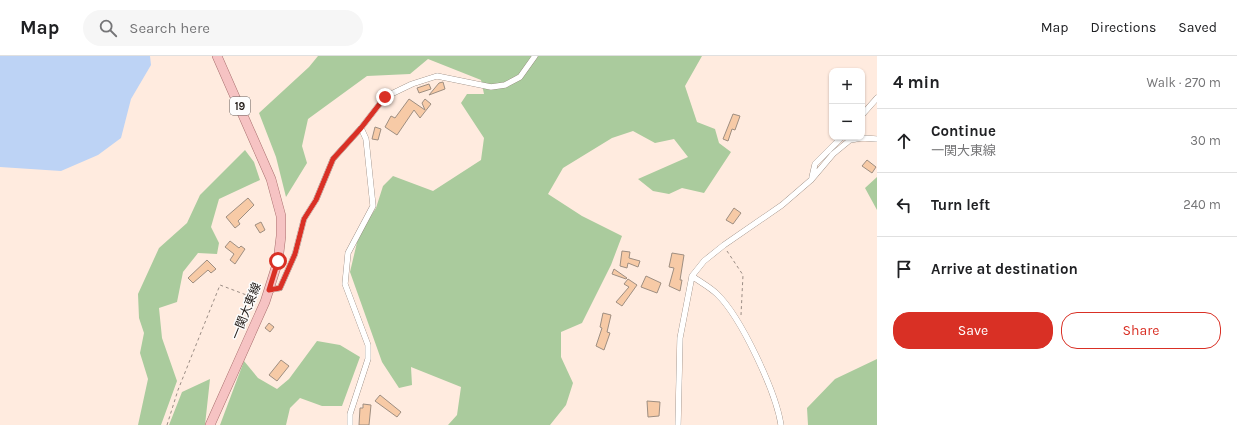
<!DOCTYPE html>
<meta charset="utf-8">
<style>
body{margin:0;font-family:Karla,"Noto Sans JP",sans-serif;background:#f6f6f6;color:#202124}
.controls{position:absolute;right:12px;top:12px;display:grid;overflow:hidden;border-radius:8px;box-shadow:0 1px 3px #0004}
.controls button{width:36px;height:36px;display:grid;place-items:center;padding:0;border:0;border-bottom:1px solid #e0e0e0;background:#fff;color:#202124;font:20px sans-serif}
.stop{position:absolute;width:12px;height:12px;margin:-9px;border:3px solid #d93025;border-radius:50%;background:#fff}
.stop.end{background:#d93025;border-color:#fff;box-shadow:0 1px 4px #0008}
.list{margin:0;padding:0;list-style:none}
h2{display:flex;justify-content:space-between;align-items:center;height:52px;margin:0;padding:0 16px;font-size:17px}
h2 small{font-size:13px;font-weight:400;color:#757577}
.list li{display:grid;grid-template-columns:26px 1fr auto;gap:12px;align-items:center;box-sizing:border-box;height:64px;padding:0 16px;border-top:1px solid #e0e0e0}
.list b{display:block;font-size:15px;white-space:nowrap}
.list p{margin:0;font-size:13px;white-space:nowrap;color:#757577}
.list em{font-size:13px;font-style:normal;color:#757577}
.actions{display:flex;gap:8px;padding:12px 16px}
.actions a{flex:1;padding:9px 0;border:1px solid #d93025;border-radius:16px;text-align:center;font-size:14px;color:#d93025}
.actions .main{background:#d93025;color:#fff}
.icon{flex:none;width:22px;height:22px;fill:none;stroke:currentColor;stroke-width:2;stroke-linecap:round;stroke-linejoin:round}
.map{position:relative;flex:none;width:877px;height:369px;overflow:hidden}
header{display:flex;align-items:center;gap:24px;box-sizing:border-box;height:56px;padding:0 20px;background:#fff;border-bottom:1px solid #e0e0e0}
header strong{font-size:19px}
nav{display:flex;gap:22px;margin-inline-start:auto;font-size:14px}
.search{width:280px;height:36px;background:#f6f6f6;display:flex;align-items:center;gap:10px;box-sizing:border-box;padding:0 14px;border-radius:22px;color:#757577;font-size:15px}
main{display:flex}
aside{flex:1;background:#fff}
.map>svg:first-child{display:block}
.green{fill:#aacb9d}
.water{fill:#bdd3f5}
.building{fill:#f7caa6;stroke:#9e8e81}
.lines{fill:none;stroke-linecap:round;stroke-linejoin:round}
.minor-casing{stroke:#837267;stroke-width:6}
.primary-casing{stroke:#a86e6d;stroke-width:10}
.path{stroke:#9a8c84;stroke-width:1;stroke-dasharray:3 3;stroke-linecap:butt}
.minor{stroke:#fff;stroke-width:5.5}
.primary{stroke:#f6c3c3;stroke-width:9}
.route{stroke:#d93025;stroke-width:5}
.labels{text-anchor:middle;stroke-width:3;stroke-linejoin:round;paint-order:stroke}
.shield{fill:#fdfdfd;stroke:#645f5c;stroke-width:1}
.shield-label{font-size:11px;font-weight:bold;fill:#221b17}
.street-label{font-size:12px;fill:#221b17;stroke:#fdfdfd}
</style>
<header>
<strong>Map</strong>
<div class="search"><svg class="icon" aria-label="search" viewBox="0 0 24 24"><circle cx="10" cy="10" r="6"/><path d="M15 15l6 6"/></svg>Search here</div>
<nav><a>Map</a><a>Directions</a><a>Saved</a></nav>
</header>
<main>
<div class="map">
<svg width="877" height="369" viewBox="0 0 877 369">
<rect width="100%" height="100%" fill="#ffebdf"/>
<path class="green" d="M318,0H702L685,30L697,66L715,73L719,87L731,96L704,137L682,132L669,138L653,135L638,123L688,101L674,83L655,87L633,75L612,82L563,112L548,138L582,160L622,180L611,209L582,267L561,276V301L573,327L566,349L550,369H448L457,359L461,331L411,311L412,329L399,332L382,306L350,216L359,178L376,152L383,130L393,120L433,135L481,104L484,82L461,47L467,38H484L481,24L428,3L410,18L367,20L308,63L302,90L307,107L286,141L276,101L259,57L309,11Z
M245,94L254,106L260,124L219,143L211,171L219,187L217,198L198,197L183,216L177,246L159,252L162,282L177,325L161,369H138L148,323L140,297L144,277L139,262L138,238L159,192L187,167L200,139Z
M877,121V154L865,132Z
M317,285L340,289L360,301L342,350H322L300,342L290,352L286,369H220L244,305L258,322L277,333L289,323Z
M877,303V369H808L807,352L835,323Z
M210,323L205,369H169L182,336Z"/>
<path class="water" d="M0,0H150L151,9L131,43L121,82L98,99L61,115L0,111Z"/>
<path class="building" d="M443,26L445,33L429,39L439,27Z
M429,28L431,33L419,37L417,32Z
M409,43L425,54L422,47L425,43L431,48L420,62L414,54L397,79L385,71L391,60L395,62Z
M733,58L740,60L735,74L732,73L728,85L723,83Z
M375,71L381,73L378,84L372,83Z
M867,104L876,111L872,117L862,110Z
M248,142L254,149L238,165L240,168L235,172L226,161Z
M734,152L741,157L733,168L726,164Z
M261,166L265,174L260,177L255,169Z
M230,185L239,192L241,190L245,193L235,208L230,204L234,198L225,191Z
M622,195L630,196L629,202L640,205L638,211L628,207L627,212L620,210Z
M672,197L684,199L680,224H682L680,235L669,230L674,212L669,211Z
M207,204L216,213L211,217L208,214L193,227L188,222Z
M614,213L627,222L626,223L612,218Z
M646,220L661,227L657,237L641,231Z
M628,223L637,229L622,250L616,246L629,231L624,228Z
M603,257L611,259L607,276L610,277L604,294L596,290L602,272L600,271Z
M269,267L274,271L270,276L265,272Z
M281,304L289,310L277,325L269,319Z
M380,339L401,356L397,361L375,345Z
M647,345L660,346L659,360L648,361Z
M363,348L371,349L369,369H359L360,352H363Z"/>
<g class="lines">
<g class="minor-casing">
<path id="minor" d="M862,59L877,42
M812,121L815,108L842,81
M692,220C700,226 710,231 717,238C741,261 776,336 781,369
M269,234L280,232L295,198L304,163L316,144L333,103L361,72L385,41L412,28L437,20L491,31L505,29L520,21L535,0
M350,369V358L368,303V289L345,228L348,197L373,150L366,83L361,72
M678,369L680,282L692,220L704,205L724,189L782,149L811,124L833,98L850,84L862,82L877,83"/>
</g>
<g class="primary-casing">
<path id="primary" d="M210,369L265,246L278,205L281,180V160L271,123L217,0"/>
</g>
<path class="path" d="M727,195L743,219L741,259
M167,369L178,334L220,229L257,243"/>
<use href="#minor" class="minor"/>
<use href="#primary" class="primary"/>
</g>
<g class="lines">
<path class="route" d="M278,205L269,234L280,232L295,198L304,163L316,144L333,103L361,72L385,41"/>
</g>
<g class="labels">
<rect class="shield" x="230" y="41" width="20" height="18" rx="3"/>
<g class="shield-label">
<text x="240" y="54">19</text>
</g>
<g class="street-label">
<text transform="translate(246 255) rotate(-68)" y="4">一関大東線</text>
</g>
</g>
</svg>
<div class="controls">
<button>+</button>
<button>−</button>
</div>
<div class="stop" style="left:278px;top:205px"></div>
<div class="stop end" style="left:385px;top:41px"></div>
</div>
<aside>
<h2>4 min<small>Walk · 270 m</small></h2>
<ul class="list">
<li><svg class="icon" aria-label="ahead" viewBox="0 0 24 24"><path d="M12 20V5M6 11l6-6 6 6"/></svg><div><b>Continue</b><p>一関大東線</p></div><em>30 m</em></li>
<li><svg class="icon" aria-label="left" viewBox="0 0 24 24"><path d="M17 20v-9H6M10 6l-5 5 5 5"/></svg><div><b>Turn left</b></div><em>240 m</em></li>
<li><svg class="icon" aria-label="arrive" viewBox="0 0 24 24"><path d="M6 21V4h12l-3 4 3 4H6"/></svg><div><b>Arrive at destination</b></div></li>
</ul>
<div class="actions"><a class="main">Save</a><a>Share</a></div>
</aside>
</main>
